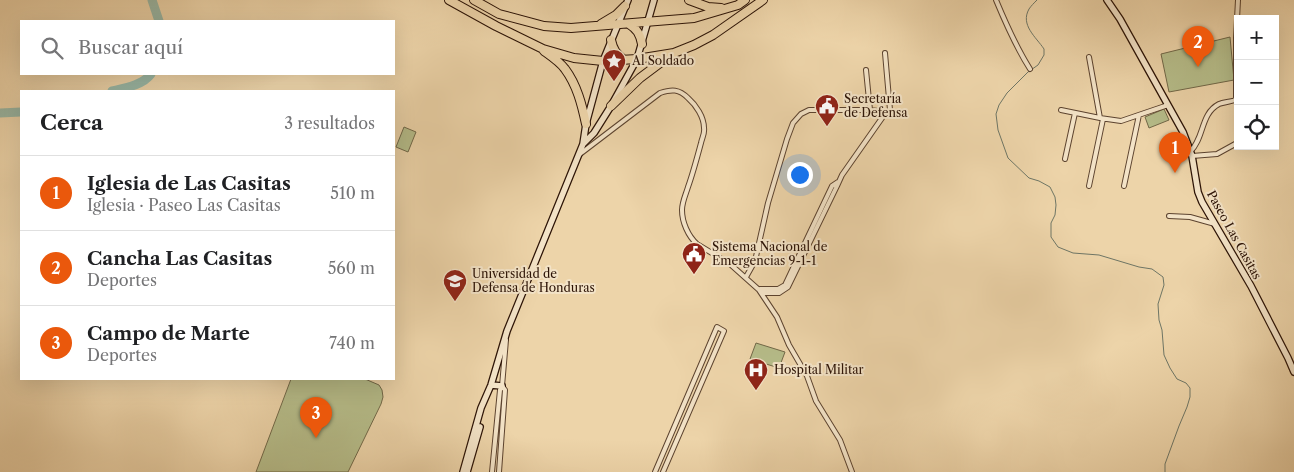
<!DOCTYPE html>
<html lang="es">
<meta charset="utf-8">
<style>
body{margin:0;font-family:"Libre Caslon Text",serif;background:#f2f2f2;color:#202124}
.controls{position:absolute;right:15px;top:15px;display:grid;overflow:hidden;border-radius:0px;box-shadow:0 5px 20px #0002}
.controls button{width:45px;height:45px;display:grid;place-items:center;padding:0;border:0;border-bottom:1px solid #e0e0e0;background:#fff;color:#202124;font:25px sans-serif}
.you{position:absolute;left:799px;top:174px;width:18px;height:18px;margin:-12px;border:4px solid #fff;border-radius:50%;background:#1a73e8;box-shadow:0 0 0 8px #1a73e833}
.badge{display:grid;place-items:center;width:32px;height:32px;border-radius:50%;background:#ea580c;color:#fff;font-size:16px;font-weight:700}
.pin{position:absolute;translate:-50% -41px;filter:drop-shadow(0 1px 2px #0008)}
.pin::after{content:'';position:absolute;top:26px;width:18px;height:15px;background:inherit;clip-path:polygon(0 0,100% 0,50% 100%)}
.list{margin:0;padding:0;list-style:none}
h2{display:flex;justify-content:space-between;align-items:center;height:65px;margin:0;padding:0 20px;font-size:21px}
h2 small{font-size:16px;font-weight:400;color:#757577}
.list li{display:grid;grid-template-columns:32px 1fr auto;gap:15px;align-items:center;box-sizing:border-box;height:75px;padding:0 20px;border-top:1px solid #e0e0e0}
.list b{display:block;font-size:19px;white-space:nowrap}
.list p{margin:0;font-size:16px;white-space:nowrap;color:#757577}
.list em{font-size:16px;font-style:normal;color:#757577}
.icon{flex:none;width:28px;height:28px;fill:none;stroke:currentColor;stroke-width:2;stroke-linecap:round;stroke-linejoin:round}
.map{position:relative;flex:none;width:1294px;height:472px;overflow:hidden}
.search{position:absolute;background:#fff;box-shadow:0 5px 20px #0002;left:20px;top:20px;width:375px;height:55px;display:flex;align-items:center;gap:12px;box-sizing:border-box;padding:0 18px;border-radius:0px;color:#757577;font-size:19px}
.panel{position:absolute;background:#fff;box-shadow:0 5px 20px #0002;left:20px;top:90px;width:375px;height:290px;border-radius:0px}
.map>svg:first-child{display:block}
.pitch{fill:#b6bd8a;stroke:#716848}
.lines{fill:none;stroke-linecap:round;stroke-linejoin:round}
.stream{stroke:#6e7666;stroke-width:1}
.river{stroke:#9ab8a6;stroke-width:9}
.street-casing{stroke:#5c432f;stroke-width:6}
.secondary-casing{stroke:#2c1306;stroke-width:8}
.highway-casing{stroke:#2c1306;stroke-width:10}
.street{stroke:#f3e3c7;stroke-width:4}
.secondary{stroke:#f3e3c7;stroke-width:5.5}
.highway{stroke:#edd4a9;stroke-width:8}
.labels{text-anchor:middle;stroke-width:4;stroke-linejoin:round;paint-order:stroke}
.poi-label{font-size:12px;fill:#2c1306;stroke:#f3e3c7;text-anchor:start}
.street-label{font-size:12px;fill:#2c1306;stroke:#f3e3c7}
</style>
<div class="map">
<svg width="1294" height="472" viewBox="0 0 1294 472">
<rect width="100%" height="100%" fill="#edd4a9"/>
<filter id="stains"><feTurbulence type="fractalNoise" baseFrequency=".004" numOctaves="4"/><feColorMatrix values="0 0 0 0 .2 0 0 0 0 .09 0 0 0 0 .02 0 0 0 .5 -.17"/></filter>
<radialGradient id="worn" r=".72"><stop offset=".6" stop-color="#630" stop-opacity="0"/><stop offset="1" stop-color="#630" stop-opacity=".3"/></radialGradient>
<path class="pitch" d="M1230,37L1234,80L1169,92L1161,54Z
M1164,109L1169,120L1149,128L1145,117Z
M404,127L416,132L408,152L396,147Z
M756,343L785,352L779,368L750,359Z
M291,379H365L379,385L382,390L383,397L381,404L348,472H256Z"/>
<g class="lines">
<path class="stream" d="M1037,0C1034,3 1031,6 1029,9C1020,25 1036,37 1044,49V55L1038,65L1028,72L1007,93L999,105L996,114L998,130L1008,158L1029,178L1039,181L1050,187L1055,197L1056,205L1055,215L1051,223V237L1058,247L1073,253L1099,255L1139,267L1152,269L1163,277L1164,285L1158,304L1159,320L1162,330L1164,355L1170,368L1177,379L1186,383L1190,388V397L1187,407L1179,426L1165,464V472"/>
<path class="river" d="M152,0L159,21
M112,91C125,88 143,85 151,74
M0,113L21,112"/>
<g class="street-casing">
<path id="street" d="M996,0C1006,24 1016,47 1030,69
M1089,57L1100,118
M866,70L870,110
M1061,110L1100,118L1121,121L1168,105
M882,113H887L890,110L885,53
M1190,152C1205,137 1200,114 1219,104C1224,102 1230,102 1235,100L1236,98V38L1238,0
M580,154L660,93C672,89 679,89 688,98C696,105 704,117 704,128C705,133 702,138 701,143C697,158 693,173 688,187C686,194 682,202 682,210C682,222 688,236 697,244L730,264L758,289L765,293H779L788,287L837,186L842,175L882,118V113L878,111L870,110H809L801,114L793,123L787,139L768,203L755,261L746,277
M1192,156L1217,154L1237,143
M1065,159L1075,113
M1089,186L1103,119
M1124,186L1139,115
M1169,216L1190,217L1215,224
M760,289H778L785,285L832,186L838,182
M759,290L777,317L789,345L807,376L816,401L840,440L852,472
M492,472L500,390L502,386L506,340
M499,472L505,390L502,386
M655,472L717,327L724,331L663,472"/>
</g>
<g class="secondary-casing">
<path id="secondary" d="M1107,0L1120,19L1183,132L1192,156L1198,192L1202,202L1251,286L1288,358L1294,372
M583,144L594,133L611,106L637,59L654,0
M491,385L502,386
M463,472L481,408L491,385L507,331L583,144L586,124L603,61L628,0
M467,472L480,427"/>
</g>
<g class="highway-casing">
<path id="highway" d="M449,0L496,26L543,49L574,58L603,61L637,59L674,53L694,45L713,35L763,0
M474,0L499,14L544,26L571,28L694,18L738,5L745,0
M689,0L708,7L721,8
M601,24L616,15L625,6
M629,24C637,29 640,34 642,44
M611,40C613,49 616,54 624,60
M544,51C551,56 560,62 565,69C577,85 582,105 586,124
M611,106L640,78L672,54"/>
</g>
<use href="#street" class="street"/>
<use href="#secondary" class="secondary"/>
<use href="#highway" class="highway"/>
</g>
<defs>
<g id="sight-pin" transform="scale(1.25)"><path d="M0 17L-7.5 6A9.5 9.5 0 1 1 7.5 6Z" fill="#8f2418" stroke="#f3e3c7"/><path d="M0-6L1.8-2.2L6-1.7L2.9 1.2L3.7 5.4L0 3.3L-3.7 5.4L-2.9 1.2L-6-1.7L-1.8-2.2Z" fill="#fff"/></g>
<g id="civic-pin" transform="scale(1.25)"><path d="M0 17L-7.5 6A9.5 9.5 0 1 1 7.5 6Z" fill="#8f2418" stroke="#f3e3c7"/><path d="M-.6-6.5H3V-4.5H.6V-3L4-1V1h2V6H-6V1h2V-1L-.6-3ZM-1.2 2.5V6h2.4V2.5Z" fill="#fff"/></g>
<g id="university-pin" transform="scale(1.25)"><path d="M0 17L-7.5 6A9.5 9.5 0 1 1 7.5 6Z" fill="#8f2418" stroke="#f3e3c7"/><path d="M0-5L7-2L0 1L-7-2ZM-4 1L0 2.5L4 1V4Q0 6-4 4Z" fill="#fff"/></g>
<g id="hospital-pin" transform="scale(1.25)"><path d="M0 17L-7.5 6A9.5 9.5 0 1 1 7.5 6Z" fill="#8f2418" stroke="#f3e3c7"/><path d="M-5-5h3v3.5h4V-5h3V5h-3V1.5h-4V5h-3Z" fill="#fff"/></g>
</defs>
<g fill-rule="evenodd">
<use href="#sight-pin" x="614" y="61"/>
<use href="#civic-pin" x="827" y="106"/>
<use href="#civic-pin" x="694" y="254"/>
<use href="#university-pin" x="455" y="281"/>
<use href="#hospital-pin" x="756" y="370"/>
</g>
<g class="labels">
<g class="poi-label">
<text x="632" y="65">Al Soldado</text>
<text x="844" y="103">Secretaría<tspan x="844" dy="14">de Defensa</tspan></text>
<text x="712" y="251">Sistema Nacional de<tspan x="712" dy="14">Emergencias 9-1-1</tspan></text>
<text x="472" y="278">Universidad de<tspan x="472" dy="14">Defensa de Honduras</tspan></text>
<text x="774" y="374">Hospital Militar</text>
</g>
<g class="street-label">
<text transform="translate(1234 235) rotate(61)" y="4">Paseo Las Casitas</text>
</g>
</g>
<rect width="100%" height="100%" filter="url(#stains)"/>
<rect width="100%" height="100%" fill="url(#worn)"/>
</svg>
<div class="controls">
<button>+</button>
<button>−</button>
<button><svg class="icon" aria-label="locate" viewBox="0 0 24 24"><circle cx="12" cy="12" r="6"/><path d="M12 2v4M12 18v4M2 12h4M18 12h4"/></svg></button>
</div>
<div class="you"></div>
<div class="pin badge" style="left:1175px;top:173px">1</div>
<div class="pin badge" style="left:1198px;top:67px">2</div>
<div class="pin badge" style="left:316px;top:438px">3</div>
<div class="search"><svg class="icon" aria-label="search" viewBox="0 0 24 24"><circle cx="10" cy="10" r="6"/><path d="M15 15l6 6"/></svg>Buscar aquí</div>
<section class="panel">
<h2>Cerca<small>3 resultados</small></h2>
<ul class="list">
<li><span class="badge">1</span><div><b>Iglesia de Las Casitas</b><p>Iglesia · Paseo Las Casitas</p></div><em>510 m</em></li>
<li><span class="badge">2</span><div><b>Cancha Las Casitas</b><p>Deportes</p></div><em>560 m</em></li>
<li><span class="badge">3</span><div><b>Campo de Marte</b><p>Deportes</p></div><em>740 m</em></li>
</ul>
</section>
</div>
